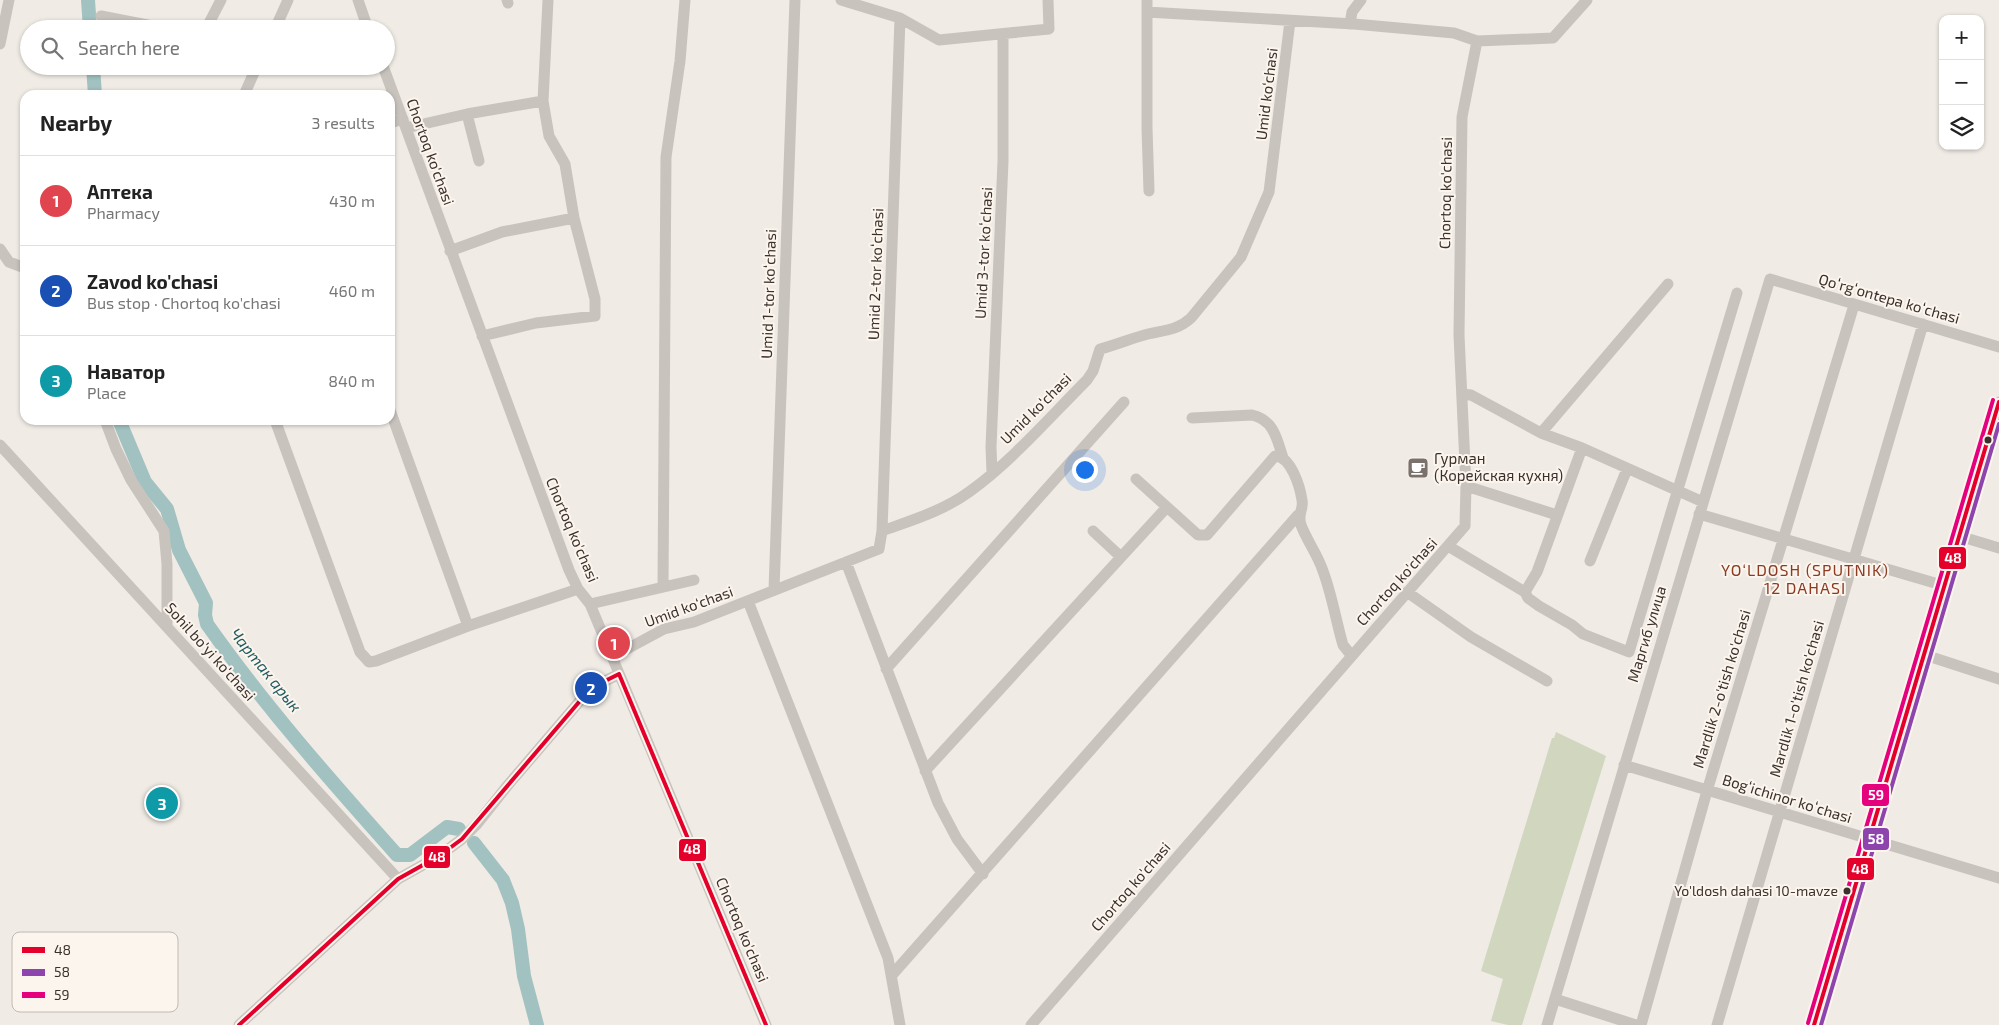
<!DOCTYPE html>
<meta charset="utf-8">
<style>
body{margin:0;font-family:"Exo 2",sans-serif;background:#f6f6f6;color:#222}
.controls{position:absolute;right:15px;top:15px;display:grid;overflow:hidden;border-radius:10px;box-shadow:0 1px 4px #0004}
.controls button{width:45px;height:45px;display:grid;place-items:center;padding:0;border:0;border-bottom:1px solid #e0e0e0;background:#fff;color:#222;font:25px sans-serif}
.you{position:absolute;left:1084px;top:469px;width:18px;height:18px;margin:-12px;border:4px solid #fff;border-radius:50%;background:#1a73e8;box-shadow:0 0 0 8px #1a73e833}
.badge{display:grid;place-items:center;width:32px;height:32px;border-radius:50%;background:#0f766e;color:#fff;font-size:16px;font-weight:700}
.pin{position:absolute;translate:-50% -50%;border:2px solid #fff;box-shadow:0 1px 5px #0006}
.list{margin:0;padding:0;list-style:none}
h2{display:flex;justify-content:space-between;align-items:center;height:65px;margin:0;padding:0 20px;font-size:21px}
h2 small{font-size:16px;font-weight:400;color:#767676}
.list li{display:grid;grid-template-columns:32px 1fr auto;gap:15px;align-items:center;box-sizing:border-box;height:90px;padding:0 20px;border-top:1px solid #e0e0e0}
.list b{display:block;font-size:19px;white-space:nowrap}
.list p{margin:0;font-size:16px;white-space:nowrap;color:#767676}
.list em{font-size:16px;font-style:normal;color:#767676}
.icon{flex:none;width:28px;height:28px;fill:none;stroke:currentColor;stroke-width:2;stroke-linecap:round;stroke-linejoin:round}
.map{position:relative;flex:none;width:1999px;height:1025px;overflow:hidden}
.search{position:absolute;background:#fff;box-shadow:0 1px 4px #0004;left:20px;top:20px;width:375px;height:55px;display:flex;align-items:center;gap:12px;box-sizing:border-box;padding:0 18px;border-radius:28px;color:#767676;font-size:19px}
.panel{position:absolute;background:#fff;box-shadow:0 1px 4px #0004;left:20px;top:90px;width:375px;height:335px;border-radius:15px}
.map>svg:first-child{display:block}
.green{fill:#d1d6bf}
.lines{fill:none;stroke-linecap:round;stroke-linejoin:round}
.river{stroke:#a1c2c1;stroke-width:14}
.minor{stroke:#c9c3be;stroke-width:11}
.bus-1-casing{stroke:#fbf5ee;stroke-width:8}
.bus-2-casing{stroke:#fbf5ee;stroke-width:8}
.bus-3-casing{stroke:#fbf5ee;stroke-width:8}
.bus-1{stroke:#e4002b;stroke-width:4}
.bus-2{stroke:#8e44ad;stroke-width:4}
.bus-3{stroke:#e5007d;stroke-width:4}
.bus-dot{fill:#3b302b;stroke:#fbf5ee;stroke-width:2}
.labels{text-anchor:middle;stroke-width:4;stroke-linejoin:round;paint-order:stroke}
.bus-label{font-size:14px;fill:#3b302b;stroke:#fbf5ee;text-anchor:end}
.street-label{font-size:15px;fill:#3b302b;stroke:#fbf5ee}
.poi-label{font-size:15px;fill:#3b302b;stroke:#fbf5ee;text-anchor:start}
.neighbourhood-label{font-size:16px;letter-spacing:1px;fill:#8c3b22;stroke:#fbf5ee}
.water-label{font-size:16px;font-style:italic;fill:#1f5a5e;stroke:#fbf5ee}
.key{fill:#fbf5ee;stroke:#c1bab4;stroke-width:1}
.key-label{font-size:14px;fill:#3b302b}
.line-badge{stroke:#fbf5ee;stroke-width:2}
.badge-label{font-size:14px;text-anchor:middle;font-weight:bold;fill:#fff}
</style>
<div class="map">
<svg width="1999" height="1025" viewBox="0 0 1999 1025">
<rect width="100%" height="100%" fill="#f0ebe5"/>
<path class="green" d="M1556,732L1606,756L1522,1025H1508L1491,1021L1503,979L1481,971L1552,738H1554Z"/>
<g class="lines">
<path class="river" d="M88,0L90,29
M93,66L95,95
M119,420L145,482L167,509L179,550L206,603L205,615L207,624C264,705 331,781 397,855H410L447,827L459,829
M474,843L503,880L512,903L518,929L524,976L537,1025"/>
<path class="minor" d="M358,0L368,29
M507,0L508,3
M841,0L900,18L939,40L1049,29L1048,0
M1147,0V128L1149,191
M1147,12L1354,24L1454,33L1477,41L1553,38L1587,0
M101,16L168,29
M1350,24L1352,12L1361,0
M206,29L221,0
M275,29L288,0
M0,44L9,0
M383,66L569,570L578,589L590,604L766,1025
M244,95L257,66
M467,114L479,161
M390,123L403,119
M406,128L467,114L543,101
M0,249L9,262L25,268
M450,251L502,232L574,218
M482,336L536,323L595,316V299L574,218L565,164L549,136L543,101L548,0
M1462,394L1471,395L1541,433L1582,448L1703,502
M390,410L468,626
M1192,418L1252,415C1274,420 1277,439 1283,458
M105,420L116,449L131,480L164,531L167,564V627
M275,420L360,652L369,662L376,661L468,626L578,589
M1541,433L1668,284
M0,445L398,879
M992,473L991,447L1003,161V34
M1136,479L1167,507
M1466,486L1557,515
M1699,514L1945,586
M882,531L900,18
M1093,531L1121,557
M1959,536L1999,548
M1448,546L1525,592L1528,598L1539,606L1572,625L1583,634L1629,652L1737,293
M1590,561L1627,469
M846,562L938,803L957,839L983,874
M663,586L666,157L680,61L685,0
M774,590L795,0
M1407,592L1471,637L1547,681
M1525,592L1537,572L1582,448
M748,601L888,958L900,1025
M590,604L694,580
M1925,655L1999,679
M612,657L664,629L694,622L879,549L882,531C912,520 943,511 969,492C1012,461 1049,418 1087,380L1093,371L1100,349C1116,345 1132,338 1148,334C1165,330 1178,330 1191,318L1241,257L1269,192L1290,21
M886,669L1124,402
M1624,765L1999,878
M925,771L1167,507L1198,535H1207L1275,456C1291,456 1300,487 1302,500C1304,510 1297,513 1301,525C1307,541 1318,555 1323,571C1332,595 1336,621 1343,645L1351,655
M892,975L1298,515
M1555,999L1636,1025
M239,1025L398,879L439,856L462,839L477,824L508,785L591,688L619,674
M1031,1025L1465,526L1466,486L1459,335L1462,117L1477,41
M1547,1025L1770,279L1999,347
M1641,1025L1707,791L1854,305
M1717,1025L1923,324
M1814,1025L1999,402"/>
<g class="bus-1-casing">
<path id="bus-1" d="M619,674L766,1025
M239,1025L398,879L439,856L462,839L591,688L619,674
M1814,1025L1999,402"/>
</g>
<g class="bus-2-casing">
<path id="bus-2" d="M1821,1025L1999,424"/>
</g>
<g class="bus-3-casing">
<path id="bus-3" d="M1808,1023L1993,400"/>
</g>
<use href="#bus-1" class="bus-1"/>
<use href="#bus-2" class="bus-2"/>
<use href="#bus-3" class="bus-3"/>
</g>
<defs>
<g id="cafe-square" transform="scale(1.125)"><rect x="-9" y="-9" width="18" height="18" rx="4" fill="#7a716c" stroke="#fbf5ee"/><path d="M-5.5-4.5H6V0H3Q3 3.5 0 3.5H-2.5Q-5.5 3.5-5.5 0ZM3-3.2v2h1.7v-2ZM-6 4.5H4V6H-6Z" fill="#fff"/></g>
</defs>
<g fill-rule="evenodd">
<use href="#cafe-square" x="1418" y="468"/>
</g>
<g class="bus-dot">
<circle cx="1988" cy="440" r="4.5"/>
<circle cx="1847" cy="891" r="4.5"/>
</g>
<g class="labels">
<g class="bus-label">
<text x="1838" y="896">Yo'ldosh dahasi 10-mavze</text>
</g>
<g class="street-label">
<text transform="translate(1267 94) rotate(-83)" y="5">Umid ko‘chasi</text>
<text transform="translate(430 152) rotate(70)" y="5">Chortoq ko'chasi</text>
<text transform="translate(1446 193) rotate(-89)" y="5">Chortoq ko'chasi</text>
<text transform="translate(984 253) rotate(-87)" y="5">Umid 3-tor koʻchasi</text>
<text transform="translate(876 274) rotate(-88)" y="5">Umid 2-tor koʻchasi</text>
<text transform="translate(769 294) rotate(-88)" y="5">Umid 1-tor koʻchasi</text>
<text transform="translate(1889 299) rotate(16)" y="5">Qoʻrgʻontepa koʻchasi</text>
<text transform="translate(1036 409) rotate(-45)" y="5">Umid ko‘chasi</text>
<text transform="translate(572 530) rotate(67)" y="5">Chortoq ko'chasi</text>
<text transform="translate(1397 582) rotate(-48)" y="5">Chortoq ko'chasi</text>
<text transform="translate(689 607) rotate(-20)" y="5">Umid ko‘chasi</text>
<text transform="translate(1647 634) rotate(-73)" y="5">Маргиб улица</text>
<text transform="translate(210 652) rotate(48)" y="5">Sohil bo'yi ko'chasi</text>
<text transform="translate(1722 689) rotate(-73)" y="5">Mardlik 2-o'tish ko'chasi</text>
<text transform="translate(1797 699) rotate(-74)" y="5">Mardlik 1-o'tish ko'chasi</text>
<text transform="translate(1787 799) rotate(17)" y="5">Bogʻichinor koʻchasi</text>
<text transform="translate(1131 887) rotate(-49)" y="5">Chortoq ko'chasi</text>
<text transform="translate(742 930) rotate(67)" y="5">Chortoq ko'chasi</text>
</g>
<g class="poi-label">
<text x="1434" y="464">Гурман<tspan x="1434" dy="17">(Корейская кухня)</tspan></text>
</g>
<g class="neighbourhood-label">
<text x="1805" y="576">YO‘LDOSH (SPUTNIK)<tspan x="1805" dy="18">12 DAHASI</tspan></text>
</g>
<g class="water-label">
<text transform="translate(266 670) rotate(51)" y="6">Чартак арык</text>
</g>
</g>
<rect x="12" y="932" width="166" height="80" rx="8" class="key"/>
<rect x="22" y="947" width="23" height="6" fill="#e4002b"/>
<rect x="22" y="969" width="23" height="7" fill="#8e44ad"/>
<rect x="22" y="992" width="23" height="6" fill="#e5007d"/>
<g class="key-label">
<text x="54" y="955">48</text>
<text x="54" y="977">58</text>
<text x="54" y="1000">59</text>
</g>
<g class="line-badge">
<rect x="1938" y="546" width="29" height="24" rx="5" fill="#e4002b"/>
<rect x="1861" y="783" width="29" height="24" rx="5" fill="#e5007d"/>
<rect x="1862" y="827" width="28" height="24" rx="5" fill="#8e44ad"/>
<rect x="678" y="838" width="29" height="24" rx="5" fill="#e4002b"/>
<rect x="423" y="845" width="28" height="24" rx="5" fill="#e4002b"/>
<rect x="1846" y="857" width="29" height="24" rx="5" fill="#e4002b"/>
</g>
<g class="badge-label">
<text x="1953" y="563">48</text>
<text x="1876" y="800">59</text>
<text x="1876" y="844">58</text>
<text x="692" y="854">48</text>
<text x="437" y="862">48</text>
<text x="1860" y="874">48</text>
</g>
</svg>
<div class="controls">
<button>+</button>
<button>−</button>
<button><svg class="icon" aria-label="layers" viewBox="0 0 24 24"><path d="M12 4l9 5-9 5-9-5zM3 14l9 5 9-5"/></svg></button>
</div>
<div class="you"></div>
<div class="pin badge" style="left:614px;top:643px;background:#e0444e">1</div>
<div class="pin badge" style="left:591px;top:688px;background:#1a4fb4">2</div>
<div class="pin badge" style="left:162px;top:803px;background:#0f9aa8">3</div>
<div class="search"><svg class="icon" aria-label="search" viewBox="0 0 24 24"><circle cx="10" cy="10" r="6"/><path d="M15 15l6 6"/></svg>Search here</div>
<section class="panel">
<h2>Nearby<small>3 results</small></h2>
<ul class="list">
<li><span class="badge" style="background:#e0444e">1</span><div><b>Аптека</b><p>Pharmacy</p></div><em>430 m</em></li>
<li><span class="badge" style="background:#1a4fb4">2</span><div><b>Zavod ko'chasi</b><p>Bus stop · Chortoq ko'chasi</p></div><em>460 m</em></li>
<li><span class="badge" style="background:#0f9aa8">3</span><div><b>Наватор</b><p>Place</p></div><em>840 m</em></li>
</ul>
</section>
</div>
